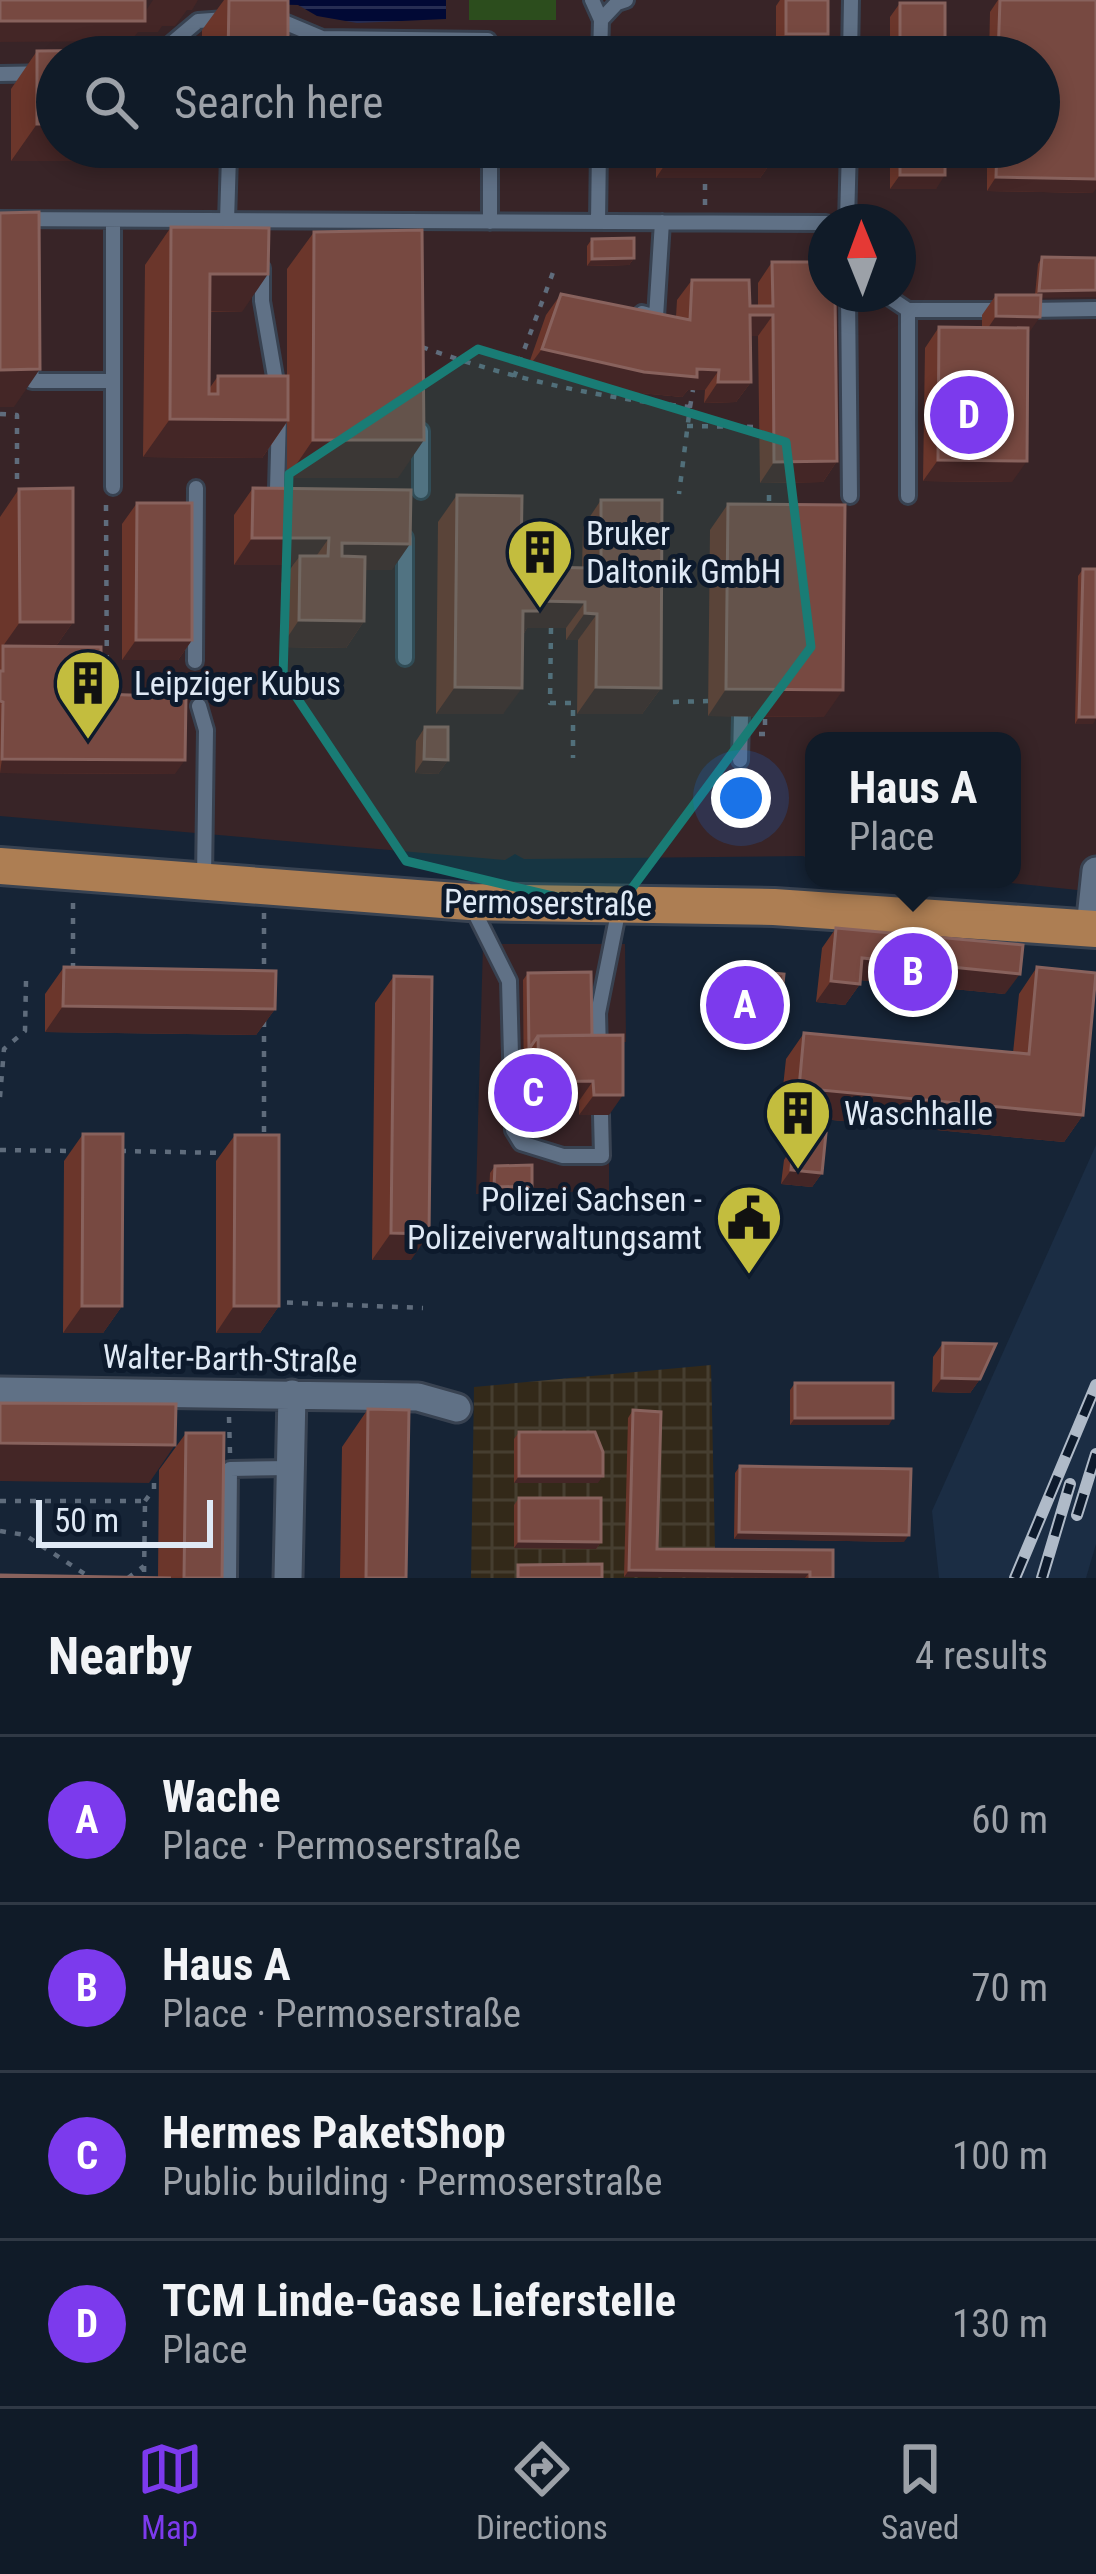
<!DOCTYPE html>
<meta charset="utf-8">
<style>
body{margin:0;font-family:"Roboto Condensed",sans-serif;background:#192430;color:#f1f3f6}
.compass{position:absolute;left:808px;top:204px;width:108px;height:108px;border-radius:50%;background:#101b28;box-shadow:0 6px 18px #0003;rotate:359deg}
.scale{position:absolute;left:36px;bottom:30px;width:177px;box-sizing:border-box;padding-left:12px;border:6px solid #dfe9f5;border-top:0;font-size:33px;line-height:42px;white-space:nowrap;color:#dfe9f5;-webkit-text-stroke:9px #0d1a2c;paint-order:stroke}
.you{position:absolute;left:741px;top:798px;width:42px;height:42px;margin:-30px;border:9px solid #fff;border-radius:50%;background:#1a73e8;box-shadow:0 0 0 18px #1a73e833}
.badge{display:grid;place-items:center;width:78px;height:78px;border-radius:50%;background:#7c3aed;color:#fff;font-size:39px;font-weight:700}
.pin{position:absolute;translate:-50% -50%;border:6px solid #fff;box-shadow:0 3px 12px #0006}
.popup{position:absolute;left:805px;top:732px;width:216px;height:156px;box-sizing:border-box;display:grid;place-content:center;border-radius:24px;background:#101b28;filter:drop-shadow(0 3px 9px #0005);font-size:39px;white-space:nowrap;color:#9ca1a8}
.popup b{font-size:45px;color:#f1f3f6}
.popup::after{content:'';position:absolute;left:50%;top:100%;margin-left:-24px;border:24px solid transparent;border-top-color:#101b28}
.list{margin:0;padding:0;list-style:none}
h2{display:flex;justify-content:space-between;align-items:center;height:156px;margin:0;padding:0 48px;font-size:51px}
h2 small{font-size:39px;font-weight:400;color:#9ca1a8}
.list li{display:grid;grid-template-columns:78px 1fr auto;gap:36px;align-items:center;box-sizing:border-box;height:168px;padding:0 48px;border-top:3px solid #303945}
.list b{display:block;font-size:45px;white-space:nowrap}
.list p{margin:0;font-size:39px;white-space:nowrap;color:#9ca1a8}
.list em{font-size:39px;font-style:normal;color:#9ca1a8}
.icon{flex:none;width:66px;height:66px;fill:none;stroke:currentColor;stroke-width:2;stroke-linecap:round;stroke-linejoin:round}
.map{position:relative;flex:none;width:1096px;height:1578px;overflow:hidden}
.search{position:absolute;background:#101b28;box-shadow:0 6px 18px #0003;left:36px;right:36px;top:36px;height:132px;display:flex;align-items:center;gap:30px;box-sizing:border-box;padding:0 42px;border-radius:66px;color:#9ca1a8;font-size:45px}
.sheet{height:828px;background:#101b28}
nav{display:flex;justify-content:space-around;align-items:center;box-sizing:border-box;height:168px;border-top:3px solid #303945;background:#101b28;font-size:33px;color:#9ca1a8}
nav a{display:grid;justify-items:center;gap:6px}
nav .on{color:#7c3aed}
.map>svg:first-child{display:block}
.commercial{fill:#382427;fill-rule:evenodd}
.industrial{fill:url(#industrial-grid)}
.built{fill:#1b2d44}
.pitch{fill:#2c4d1d}
.water{fill:url(#water-rules)}
.lines{fill:none;stroke-linecap:round;stroke-linejoin:round}
.service-casing{stroke:#384251;stroke-width:20}
.minor-casing{stroke:#384251;stroke-width:33}
.primary-casing{stroke:#384251;stroke-width:42}
.path{stroke:#5f6c7c;stroke-width:4.5;stroke-dasharray:6 9;stroke-linecap:butt}
.service{stroke:#607186;stroke-width:14}
.minor{stroke:#607186;stroke-width:27}
.primary{stroke:#ad7e53;stroke-width:36}
.rail-casing{stroke:#afbac8;stroke-width:12}
.rail{stroke:#0d1a2c;stroke-width:8;stroke-dasharray:22;stroke-linecap:butt}
.wall{fill:#6b362b}
.shaded-wall{fill:#442626}
.building{fill:#774941;stroke:#88625d;stroke-width:3}
.marked{fill:#197c75;fill-opacity:0.2;stroke:#197c75;stroke-width:9;stroke-linejoin:round}
.labels{text-anchor:middle;stroke-width:10;stroke-linejoin:round;paint-order:stroke}
.poi-label{font-size:33px;fill:#dfe9f5;stroke:#0d1a2c;text-anchor:start}
.street-label{font-size:33px;fill:#dfe9f5;stroke:#0d1a2c}
</style>
<div class="map">
<svg width="1096" height="1578" viewBox="0 0 1096 1578">
<defs>
<pattern id="industrial-grid" width="8" height="8" patternUnits="userSpaceOnUse" patternTransform="scale(3)"><rect width="8" height="8" fill="#332919"/><path d="M0 4h8M4 0v8" fill="none" stroke="#463e30"/></pattern>
<pattern id="water-rules" width="6" height="5" patternUnits="userSpaceOnUse" patternTransform="scale(3)"><rect width="6" height="5" fill="#010935"/><path d="M0 2.5h6" fill="none" stroke="#262d53"/></pattern>
</defs>
<rect width="100%" height="100%" fill="#162436"/>
<path class="commercial" d="M0,0H1096V892L974,879H1012V741H814V861L803,856L524,859L515,854L505,860L0,816ZM57,57H1039V147H57ZM826,222H898V294H826Z
M483,944H625L626,1042L609,1043V1191L476,1194Z"/>
<path class="industrial" d="M711,1365L715,1549L830,1551V1578H471L474,1387Z"/>
<path class="built" d="M1096,1145V1544L1086,1578H939L932,1511Z"/>
<path class="pitch" d="M469,0H556V20H469Z"/>
<path class="water" d="M254,0H446V19L357,23L317,16L298,5L257,4Z"/>
<g class="lines">
<g class="service-casing">
<path id="service" d="M592,0L601,20
M272,17L322,38L488,40L489,57
M147,57L166,48L198,21L226,19
M600,57L601,20L617,3L626,0
M850,57L851,0
M0,74L57,73
M490,147V222
M0,219L826,223
M113,220V487
M227,221L229,156
M598,222L599,147
M847,222L849,147
M262,268V301L278,394
M848,294L850,496
M884,294L908,310V496
M908,310H999
M1027,310L1096,309
M642,313L656,317L662,222
M31,366L32,381H113
M277,489L279,416
M421,491V431
M405,658V538
M195,661L196,488
M199,706L206,730L204,879
M740,760L741,716
M472,907L509,981L513,1130L521,1143L563,1156H602L601,1115
M599,1052L598,1013L619,908
M229,1578L230,1469L290,1468"/>
</g>
<g class="minor-casing">
<path id="minor" d="M1090,928L1096,871
M0,1391L418,1397L457,1408
M288,1578L292,1394"/>
</g>
<g class="primary-casing">
<path id="primary" d="M0,866L469,902L774,907L1096,929"/>
</g>
<path class="path" d="M705,205V178
M422,347C509,378 598,398 690,407L679,494
M514,377L555,267
M690,407L693,390
M0,414L17,415V486
M687,426L759,427
M769,495V507
M106,505L107,697
M551,628L550,703H573V758
M673,702L708,701
M759,734H765V716
M264,913V974
M73,969V903
M264,1021V1136
M0,1097L4,1049L25,1031L26,981
M0,1150L72,1151
M120,1151L228,1153
M272,1302L423,1308
M229,1417L230,1453
M0,1501H145L144,1578
M145,1501L154,1489V1474
M0,1531L25,1535L91,1578
M128,1578L144,1566"/>
<use href="#service" class="service"/>
<use href="#minor" class="minor"/>
<use href="#primary" class="primary"/>
<g class="rail-casing">
<path id="rail" d="M1077,1515L1096,1454
M1015,1578L1096,1385
M1042,1578L1070,1484"/>
</g>
<use href="#rail" class="rail"/>
</g>
<path class="wall" d="M224,0H288V57H202V30Z
M780,0H828V34L818,48H776V6Z
M998,0H1096L1093,193L987,191V147H1039V57H989L990,12Z
M900,3L945,57H890V17Z
M322,44L500,57H312Z
M37,51L105,161H11V89Z
M656,147H779V151L760,178H656Z
M890,147H945L936,189H890Z
M171,227L242,312H210L209,389L218,376H287V269L314,232L398,478H287V422L262,458L143,457L145,265Z
M592,239L634,258L629,265L587,266V246Z
M1042,257L1041,298L1028,334L1012,482L923,481L925,348L939,327L982,328V315L996,295H1035L1038,264Z
M772,262L837,461L823,482L760,483L758,336H750L751,382L736,402L704,403L705,390H688L682,397L630,392L527,369L546,315L561,294L676,317L677,300L692,280L750,306H758V283Z
M253,488L392,570H365L364,621L346,648L281,647V583L293,565H234V515Z
M19,489L73,622L56,646L175,774L0,773V517Z
M457,495L521,559L541,567H582L583,527L601,500L661,688L642,714H577L578,640H566V628H527L523,635L503,714H436L438,522Z
M137,503L192,640L178,660H122V524Z
M728,504L824,717L708,716L710,530Z
M1083,569L1093,724H1075L1078,576Z
M425,727L448,760L438,774L415,773L416,741Z
M836,928L1005,994L860,980V984L845,1005L816,1002L822,948Z
M64,967L275,1009L256,1035L45,1032V994Z
M1037,967L1083,1115L1064,1142L780,1115L786,1059L804,1033L1013,1053L1019,994Z
M728,969L771,1027L715,1022L719,983Z
M528,973L592,1035L609,1115H579V1101L524,1102L523,980Z
M394,976L411,1260H372L375,1003Z
M803,1131L822,1173L812,1187L781,1184L784,1160Z
M83,1134L122,1306L103,1333H63L64,1161Z
M235,1135L279,1306L260,1333H216V1161Z
M495,1166L532,1186L527,1193L489,1194L490,1173Z
M943,1343L980,1379L970,1393L932,1392L933,1357Z
M795,1383L889,1425H790V1390Z
M368,1409L406,1578H340L342,1447Z
M633,1410L657,1549L833,1550V1578L624,1577L628,1418Z
M519,1432L598,1483H514V1439Z
M186,1433L222,1578H0L158,1577L159,1470Z
M740,1466L904,1542L734,1539L735,1473Z
M519,1498L601,1542L596,1549L514,1548V1505Z"/>
<path class="shaded-wall" d="M153,0H198L192,10H187L175,26H162L158,32H138L131,41L0,42V21H139Z
M786,34H828L818,48H776Z
M37,124H57V147H115L105,161H11Z
M208,147H269L262,156L201,157Z
M310,147H488L486,151H307Z
M674,151H779L760,178H656Z
M900,175H945L936,189H890Z
M996,177L1096,179V189L1093,193L987,191Z
M634,258L629,265L587,266L592,259Z
M210,274H268L242,312L184,311Z
M1096,290V297L1034,298L1039,291Z
M750,315H773L758,336H735Z
M996,316L1040,317L1026,337H982Z
M542,349L697,369L719,370L705,390H688L682,397L630,392L527,369Z
M40,369L14,407H0V370Z
M718,382H751L736,402L704,403Z
M170,419L288,420L262,458L143,457Z
M313,440H424L398,478H287Z
M938,460L1027,461L1012,482L923,481Z
M837,461L823,482L760,483L774,462Z
M252,538H329L310,565L300,556L293,565H234Z
M342,543L410,544L392,570H324Z
M539,601L585,602L566,628H527L521,638L523,611Z
M585,613L597,614L578,640H566Z
M299,620L364,621L346,648L281,647Z
M20,622H73L46,660L3,646Z
M136,640H192L178,660H122Z
M455,687L522,688L503,714H436Z
M596,687L661,688L642,714H577Z
M726,689L843,690L824,717L708,716Z
M1079,717H1096V719L1093,724H1075Z
M2,759L185,760L175,774L0,773Z
M424,759L448,760L438,774L415,773Z
M862,958L1020,974L1005,994L848,979Z
M831,981L860,984L845,1005L816,1002Z
M63,1006L275,1009L256,1035L45,1032Z
M724,1008L780,1013L771,1027L715,1022Z
M593,1081L579,1101L524,1102L539,1082Z
M799,1088L1083,1115L1064,1142L780,1115Z
M594,1095H623L609,1115H579Z
M791,1170L822,1173L812,1187L781,1184Z
M532,1186L527,1193L489,1194L494,1187Z
M391,1233L429,1234L411,1260H372Z
M82,1306H122L103,1333H63Z
M234,1306H279L260,1333H216Z
M942,1378L980,1379L970,1393L932,1392Z
M795,1418H893L889,1425H790Z
M0,1443L175,1445L149,1483L0,1481Z
M519,1476H603L598,1483H514Z
M739,1532L909,1535L904,1542L734,1539Z
M519,1541L601,1542L596,1549L514,1548Z
M629,1570L810,1572L805,1578L624,1577Z"/>
<path class="building" d="M0,0H145V21H0Z
M229,0H288V57H228Z
M786,0H828V34H786Z
M1000,0H1096V179L996,177L997,147H1039V57H998Z
M900,3H945V57H900Z
M322,44H500V57H322Z
M131,50V57H57V124H37V51Z
M674,53H779V57H674Z
M674,147H779V151H674Z
M900,147H945V175H900Z
M39,212L40,369L0,370V213Z
M171,227L269,228L268,274H210L209,394H218V376H288V420L170,419Z
M422,230L424,440H313L314,232Z
M634,238V258L592,259V239Z
M1042,257L1096,258V290L1039,291Z
M772,262H826V294H835L837,461L774,462L773,315H750L751,382H718L719,370L697,369V377L644,372L542,349L561,294L690,320L692,280H749L750,306H773Z
M996,295H1041L1040,317L996,316Z
M939,327L1028,328L1027,461L938,460Z
M73,488V622H20L19,489Z
M253,488L411,490L410,544L342,543V556L365,557L364,621L299,620L300,556H328L329,538H252Z
M457,495L522,496L521,559H541V567L589,568V558H601V500H662L661,688L596,687L597,614L585,613V602L539,601V611H523L522,688L455,687Z
M137,503H192V640H136Z
M728,504L845,505L843,690L726,689Z
M1083,569H1096V717H1079Z
M3,646L101,647V694L186,697L185,760L2,759L3,702L0,701V671H3Z
M425,727H448V760L424,759Z
M836,928L1023,945L1020,974L862,958L860,984L831,981Z
M64,967L276,971L275,1009L63,1006Z
M1037,967L1096,973L1083,1115L799,1088L804,1033L1029,1054Z
M728,969L784,974L780,1013L724,1008Z
M591,972L592,1035L538,1036L529,1049L528,973Z
M394,976L432,977L429,1234L391,1233Z
M623,1035V1095H594L593,1081L539,1082L538,1036Z
M803,1131L826,1133L822,1173L791,1170L793,1146L801,1147Z
M83,1134H123L122,1306H82Z
M235,1135H279V1306H234Z
M532,1165V1186L494,1187L495,1166Z
M943,1343L996,1344L980,1379L942,1378Z
M795,1383H893V1418H795Z
M0,1403L176,1404L175,1445L0,1443Z
M368,1409L409,1410L406,1578H366Z
M633,1410L661,1412L657,1549L833,1550V1578H810V1572L629,1570Z
M519,1432H595L603,1452V1476H519Z
M186,1433H224L222,1578H184Z
M740,1466L911,1469L909,1535L739,1532Z
M519,1498H601V1542L519,1541Z
M602,1564V1578H518V1565Z
M0,1575L171,1578H0Z"/>
<path class="marked" d="M478,349L786,442L811,647L615,911L406,861L283,677L289,474Z"/>
<defs>
<g id="building-pin" transform="scale(3.45)"><path d="M0 17L-7.5 6A9.5 9.5 0 1 1 7.5 6Z" fill="#c3bd3e" stroke="#0d1a2c"/><path d="M-4-6H4V6H1V3H-1V6H-4ZM-2.5-4.3h1.7v1.8h-1.7ZM.8-4.3h1.7v1.8H.8ZM-2.5-1h1.7V.8h-1.7ZM.8-1h1.7V.8H.8Z" fill="#111"/></g>
<g id="civic-pin" transform="scale(3.45)"><path d="M0 17L-7.5 6A9.5 9.5 0 1 1 7.5 6Z" fill="#c3bd3e" stroke="#0d1a2c"/><path d="M-.6-6.5H3V-4.5H.6V-3L4-1V1h2V6H-6V1h2V-1L-.6-3ZM-1.2 2.5V6h2.4V2.5Z" fill="#111"/></g>
</defs>
<g fill-rule="evenodd">
<use href="#building-pin" x="540" y="552"/>
<use href="#building-pin" x="88" y="683"/>
<use href="#building-pin" x="798" y="1113"/>
<use href="#civic-pin" x="749" y="1218"/>
</g>
<g class="labels">
<g class="poi-label">
<text x="586" y="545">Bruker<tspan x="586" dy="38">Daltonik GmbH</tspan></text>
<text x="134" y="695">Leipziger Kubus</text>
<text x="844" y="1125">Waschhalle</text>
<text x="702" y="1211" text-anchor="end">Polizei Sachsen -<tspan x="702" dy="38">Polizeiverwaltungsamt</tspan></text>
</g>
<g class="street-label">
<text transform="translate(548 902) rotate(1)" y="12">Permoserstraße</text>
<text transform="translate(230 1358) rotate(1)" y="12">Walter-Barth-Straße</text>
</g>
</g>
</svg>
<svg class="compass" viewBox="-18 -18 36 36"><path d="M0-13l5 13h-10z" fill="#e53935"/><path d="M0 13l5-13h-10z" fill="#9ca1a8"/></svg>
<div class="scale">50 m</div>
<div class="you"></div>
<div class="pin badge" style="left:745px;top:1005px">A</div>
<div class="pin badge" style="left:913px;top:972px">B</div>
<div class="popup"><b>Haus A</b>Place</div>
<div class="pin badge" style="left:533px;top:1093px">C</div>
<div class="pin badge" style="left:969px;top:415px">D</div>
<div class="search"><svg class="icon" aria-label="search" viewBox="0 0 24 24"><circle cx="10" cy="10" r="6"/><path d="M15 15l6 6"/></svg>Search here</div>
</div>
<section class="sheet">
<h2>Nearby<small>4 results</small></h2>
<ul class="list">
<li><span class="badge">A</span><div><b>Wache</b><p>Place · Permoserstraße</p></div><em>60 m</em></li>
<li><span class="badge">B</span><div><b>Haus A</b><p>Place · Permoserstraße</p></div><em>70 m</em></li>
<li><span class="badge">C</span><div><b>Hermes PaketShop</b><p>Public building · Permoserstraße</p></div><em>100 m</em></li>
<li><span class="badge">D</span><div><b>TCM Linde-Gase Lieferstelle</b><p>Place</p></div><em>130 m</em></li>
</ul>
</section>
<nav>
<a class="on"><svg class="icon" aria-label="map" viewBox="0 0 24 24"><path d="M3 6l6-2 6 2 6-2v14l-6 2-6-2-6 2zM9 4v14M15 6v14"/></svg>Map</a>
<a><svg class="icon" aria-label="directions" viewBox="0 0 24 24"><path d="M12 3l9 9-9 9-9-9zM9 14v-3h6M13 9l2 2-2 2"/></svg>Directions</a>
<a><svg class="icon" aria-label="saved" viewBox="0 0 24 24"><path d="M7 4h10v16l-5-4-5 4z"/></svg>Saved</a>
</nav>
